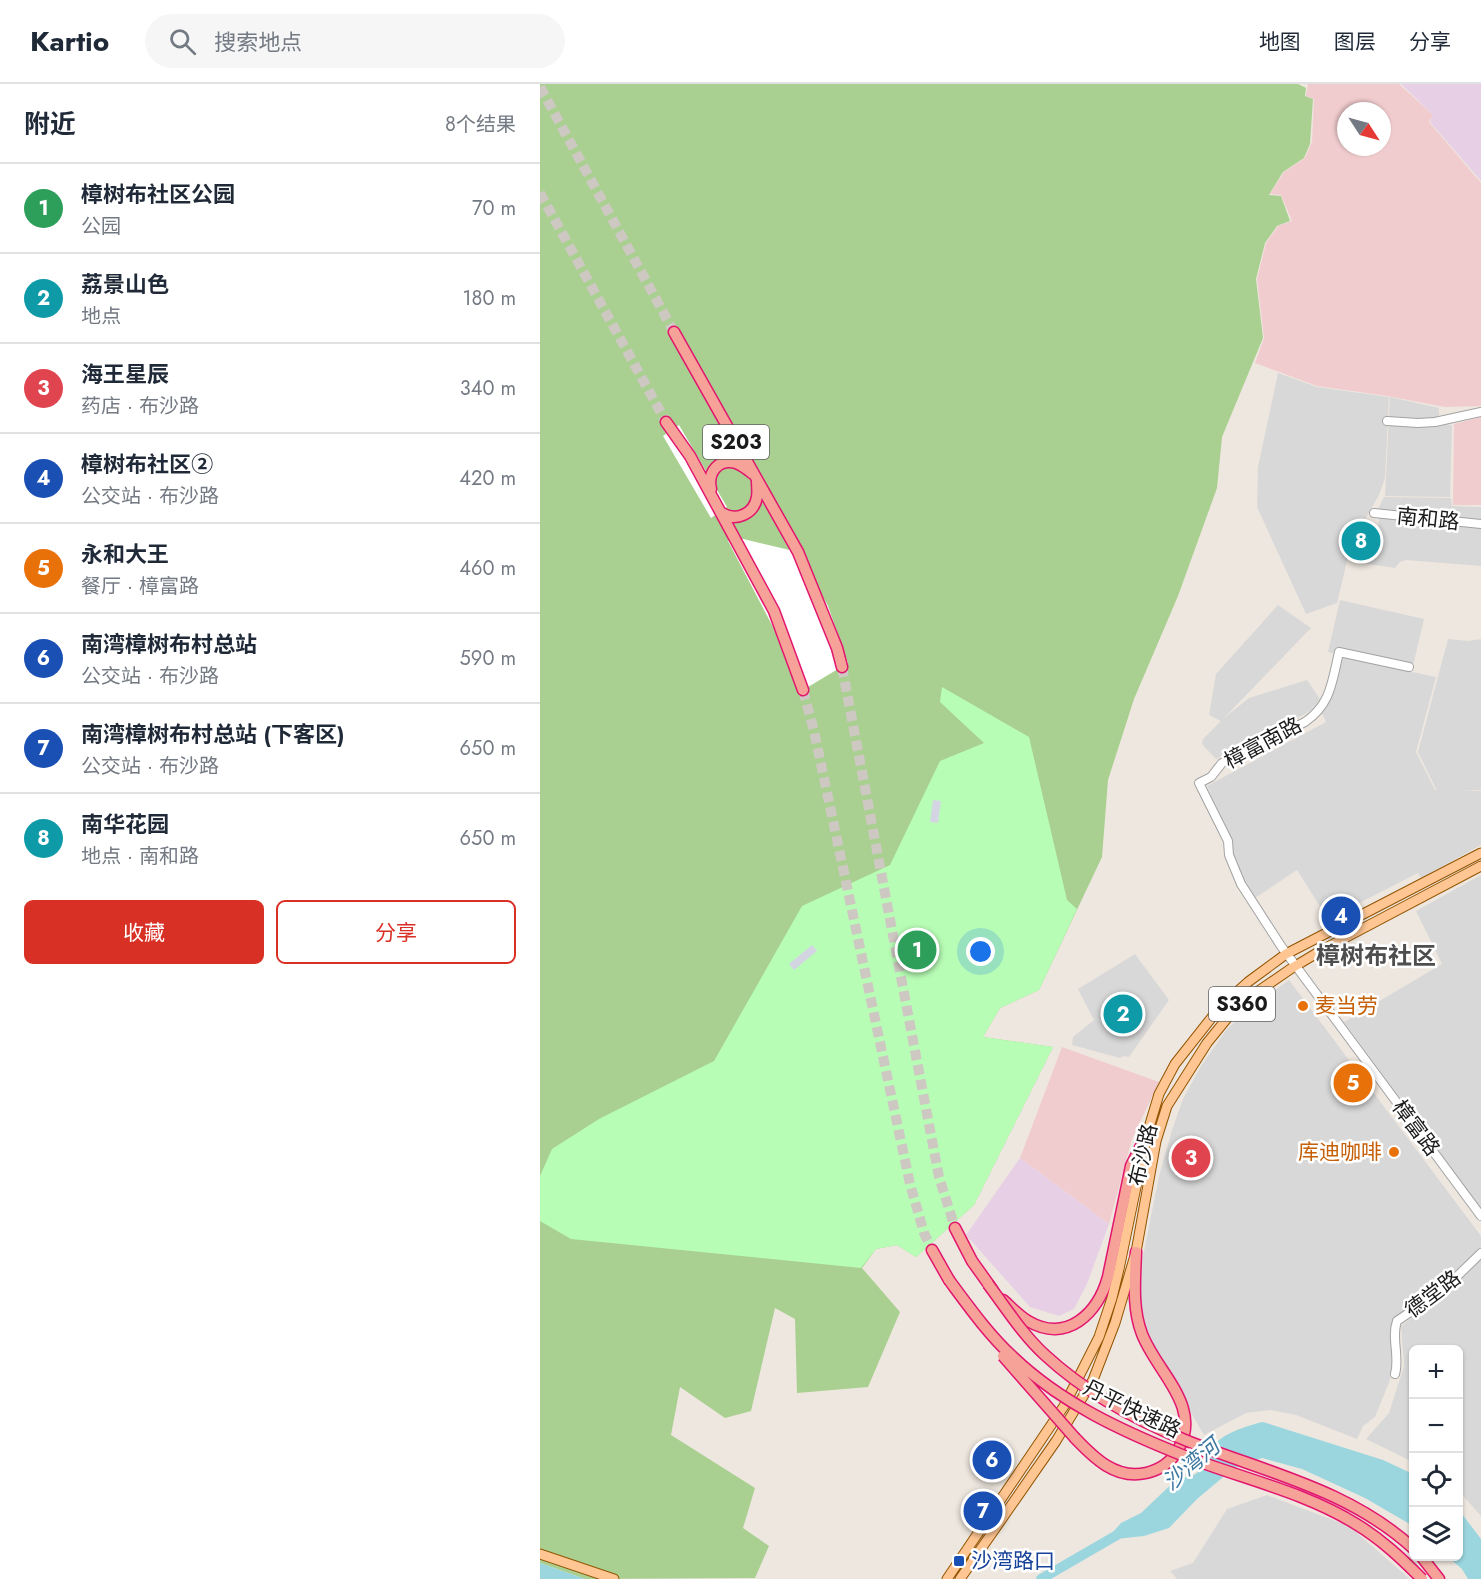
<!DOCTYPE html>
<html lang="zh">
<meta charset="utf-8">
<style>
body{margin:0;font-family:Jost,"Noto Sans SC",sans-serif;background:#f6f6f7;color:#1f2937}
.controls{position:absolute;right:18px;bottom:18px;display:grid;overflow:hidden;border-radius:9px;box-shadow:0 2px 4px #0004}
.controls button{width:54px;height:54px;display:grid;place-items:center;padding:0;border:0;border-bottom:2px solid #e0e1e3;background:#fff;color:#1f2937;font:30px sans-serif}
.compass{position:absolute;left:797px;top:18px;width:54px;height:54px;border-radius:50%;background:#fff;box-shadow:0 2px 4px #0004;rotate:126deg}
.you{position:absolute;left:441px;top:868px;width:21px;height:21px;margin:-15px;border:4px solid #fff;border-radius:50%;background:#1a73e8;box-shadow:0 0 0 9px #1a73e833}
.badge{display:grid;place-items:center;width:39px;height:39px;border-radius:50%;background:#d93025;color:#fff;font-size:20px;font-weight:700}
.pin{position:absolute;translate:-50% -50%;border:3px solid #fff;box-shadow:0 2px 6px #0006}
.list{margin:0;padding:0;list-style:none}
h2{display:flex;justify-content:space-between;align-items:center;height:78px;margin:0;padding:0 24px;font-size:26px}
h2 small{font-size:20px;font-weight:400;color:#747a83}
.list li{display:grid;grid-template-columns:39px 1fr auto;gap:18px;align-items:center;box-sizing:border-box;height:90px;padding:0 24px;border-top:2px solid #e0e1e3}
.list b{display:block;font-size:22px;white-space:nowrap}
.list p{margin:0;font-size:20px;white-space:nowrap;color:#747a83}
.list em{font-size:20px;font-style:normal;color:#747a83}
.actions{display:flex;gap:12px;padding:18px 24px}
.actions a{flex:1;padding:14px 0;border:2px solid #d93025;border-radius:9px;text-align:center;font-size:21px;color:#d93025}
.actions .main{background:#d93025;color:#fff}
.icon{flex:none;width:33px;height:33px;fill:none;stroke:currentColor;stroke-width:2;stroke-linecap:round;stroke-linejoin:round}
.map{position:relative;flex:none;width:941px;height:1495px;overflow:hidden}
header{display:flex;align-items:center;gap:36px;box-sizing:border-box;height:84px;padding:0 30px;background:#fff;border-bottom:2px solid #e0e1e3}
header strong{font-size:28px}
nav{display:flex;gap:33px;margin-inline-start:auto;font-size:21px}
.search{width:420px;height:54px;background:#f6f6f7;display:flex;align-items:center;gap:15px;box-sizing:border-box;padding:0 21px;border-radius:33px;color:#747a83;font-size:22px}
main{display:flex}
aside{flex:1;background:#fff}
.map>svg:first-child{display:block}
.residential{fill:#d9d8d8}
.commercial{fill:#f1ccce;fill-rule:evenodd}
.industrial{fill:#e7d0e5}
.forest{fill:#a9d090}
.park{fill:#b8fdb6}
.plaza{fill:#d4d5e3}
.water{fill:#9bd6df}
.pier{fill:#fff}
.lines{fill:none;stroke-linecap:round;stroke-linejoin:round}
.river{stroke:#9bd6df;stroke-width:10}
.trunk-tunnel{stroke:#cec8c2;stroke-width:10;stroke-dasharray:10 5;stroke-linecap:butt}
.tertiary-casing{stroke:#a2a2a2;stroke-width:10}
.primary-casing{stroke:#925400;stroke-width:11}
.trunk-casing{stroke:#e2166f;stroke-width:13}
.tertiary{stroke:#fff;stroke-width:8}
.primary{stroke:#ffc693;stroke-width:9}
.trunk{stroke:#f6a298;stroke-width:10}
.trunk-bridge-casing{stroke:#e2166f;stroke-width:13;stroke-linecap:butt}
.trunk-bridge{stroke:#f6a298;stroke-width:10}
.food-dot{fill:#e8710a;stroke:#fff;stroke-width:2}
.transit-dot{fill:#1a4fb4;stroke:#fff;stroke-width:2}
.labels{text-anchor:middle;stroke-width:5;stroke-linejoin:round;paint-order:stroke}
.shield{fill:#fff;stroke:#5f5f5f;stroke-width:1.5}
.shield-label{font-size:20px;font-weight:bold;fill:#1b1b1b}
.street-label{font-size:21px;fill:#1b1b1b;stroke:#fff}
.food-label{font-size:21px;fill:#c56008;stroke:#fff;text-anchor:start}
.transit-label{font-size:21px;fill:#164399;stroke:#fff;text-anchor:start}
.water-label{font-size:22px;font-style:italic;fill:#3c78a0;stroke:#fff}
.quarter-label{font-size:24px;font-weight:bold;fill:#4e4e4e;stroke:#fff}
</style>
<header>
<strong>Kartio</strong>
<div class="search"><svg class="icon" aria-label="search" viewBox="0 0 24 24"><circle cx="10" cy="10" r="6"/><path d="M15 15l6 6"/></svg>搜索地点</div>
<nav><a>地图</a><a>图层</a><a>分享</a></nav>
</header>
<main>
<aside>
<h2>附近<small>8个结果</small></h2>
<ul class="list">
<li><span class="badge" style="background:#2e9e5b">1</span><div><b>樟树布社区公园</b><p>公园</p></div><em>70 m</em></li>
<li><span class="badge" style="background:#0f9aa8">2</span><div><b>荔景山色</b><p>地点</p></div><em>180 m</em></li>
<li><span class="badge" style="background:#e0444e">3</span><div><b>海王星辰</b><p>药店 · 布沙路</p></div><em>340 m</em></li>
<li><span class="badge" style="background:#1a4fb4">4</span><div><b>樟树布社区②</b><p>公交站 · 布沙路</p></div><em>420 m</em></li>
<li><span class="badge" style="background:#e8710a">5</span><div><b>永和大王</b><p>餐厅 · 樟富路</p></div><em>460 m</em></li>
<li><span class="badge" style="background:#1a4fb4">6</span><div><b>南湾樟树布村总站</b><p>公交站 · 布沙路</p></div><em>590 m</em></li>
<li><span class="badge" style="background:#1a4fb4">7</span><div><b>南湾樟树布村总站 (下客区)</b><p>公交站 · 布沙路</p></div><em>650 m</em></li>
<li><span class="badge" style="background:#0f9aa8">8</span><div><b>南华花园</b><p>地点 · 南和路</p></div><em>650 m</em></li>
</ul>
<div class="actions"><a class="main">收藏</a><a>分享</a></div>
</aside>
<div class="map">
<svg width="941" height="1495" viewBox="0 0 941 1495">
<rect width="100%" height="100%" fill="#eee7df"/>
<path class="residential" d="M738,289L777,303L849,313L845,394L839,411L805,470L808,473L797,519L766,530L717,423L718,383Z
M850,313L899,324V340L912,341L910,413L845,412Z
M844,413L911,414L912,422L941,423V482L866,476L860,478L855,484L821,479L838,446L839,434L837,427Z
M800,516L884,535L872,586L788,568Z
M738,521L771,544L684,634L709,614L767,596L780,615L772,625L765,630L676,675L662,660L663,655L681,637L669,631L676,590Z
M908,555L928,557L941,555V706L921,707H941V761L881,794L878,789L788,835L757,786L715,814L698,786L692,768L691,755L667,702L786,638L781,627L794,605L801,573L896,593L876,668L895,706L898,705H896L878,668Z
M941,791V1124L804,938L902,880L876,827Z
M595,870L629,916L589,973L584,972L580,974L532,961L533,953L554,936L538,905Z
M749,896L941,1152V1166L900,1204L858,1232L850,1296L835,1333L823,1342L817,1355L756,1331L730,1326L706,1329L664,1351L612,1262L603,1240L599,1218L598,1197L619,1092L632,1046L643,1015L661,982L687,945L709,925Z
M941,1176V1432L919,1407L918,1266H874L873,1378L826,1355L849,1329L864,1282L861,1242L903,1210Z
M727,1411L809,1442L870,1495H637L630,1487L653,1479L687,1425Z"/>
<path class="commercial" d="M768,0H859L893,31L889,38L941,99V322L905,323L847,312L777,302L715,279L724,254L717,195L726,159L738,142L752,137L741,111L730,110L744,88L765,74L772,58L774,15L766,12ZM806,27H842V63H806Z
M941,333V421H913L914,340Z
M522,963L619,998L592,1055L569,1140L480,1074Z"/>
<path class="industrial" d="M861,0H941V97L890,38L893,31Z
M480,1074L569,1140L547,1200L534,1225L519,1232L490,1223L426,1151Z"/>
<path class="forest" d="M0,0H758L766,4L765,12L773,15L770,60L764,74L743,88L729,111L741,112L750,137L737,142L725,159L716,195L723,254L682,353L677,404L638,512L594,615L568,696L562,773L499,906L460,924L443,953L513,963L434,1121L376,1173L357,1161L336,1165L322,1184L360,1228L328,1303L257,1309L255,1235L235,1224L211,1327L185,1334L140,1303L131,1351L215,1404L203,1444L229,1462L215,1494L45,1495L0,1479Z"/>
<path class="park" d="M402,603L489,653L527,816L537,825L499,906L460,924L443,953L513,963L434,1121L376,1173L357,1161L336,1165L321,1184L31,1155L0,1137V1092L12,1065L59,1035L174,977L262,822L350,781L400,677L444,659L400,618Z"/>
<path class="plaza" d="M393,716L401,717L398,739L390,738Z
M272,861L277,867L254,886L249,880Z"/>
<path class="water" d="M723,1338L843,1376L873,1390V1442L825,1414L762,1385L722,1374L694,1384L657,1415L629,1444L604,1452L566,1456L581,1439L601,1429L639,1393C665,1396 662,1374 675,1360C684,1349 709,1341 723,1338Z
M919,1426L941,1455V1495H928L922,1485L908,1473L918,1472Z
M0,1479L45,1495H0Z"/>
<path class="pier" d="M139,341L187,423L171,434L123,352Z
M195,453L258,468L288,522L308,579L258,609L234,545L188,457Z"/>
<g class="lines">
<path class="river" d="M501,1495L577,1451"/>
<path class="trunk-tunnel" d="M0,3L134,248
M0,109L126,338
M302,583L399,1093L415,1144
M263,606L274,647L370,1100L384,1149L392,1166"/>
<g class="tertiary-casing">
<path id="tertiary" d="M847,337L878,339L895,338L941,328
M834,429L941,440
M869,583L799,568C792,598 791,620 765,638L682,679L671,693L659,699L688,757L689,771L701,800L741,862L941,1132
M855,1290C860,1273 851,1254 857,1237L904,1205L941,1169"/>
</g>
<g class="primary-casing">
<path id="primary" d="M0,1470L74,1495
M407,1495L524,1322L559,1253L572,1214L579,1185L607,1050L619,1010L635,980L680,923L708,898L746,870L941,769
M420,1495L516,1357L553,1296L575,1239L596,1168L616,1057L627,1022L667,959L689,932L717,908L752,884L782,866L941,782"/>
</g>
<g class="trunk-casing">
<path id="trunk" d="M134,248L258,468L297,564L302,583
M126,338L150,372L234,527L263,606
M171,405C167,388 179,374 196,379C202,381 208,386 213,390
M182,429C196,438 214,430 217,413C218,408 217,402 217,397
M415,1144L432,1177L452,1205
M392,1166L409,1196
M463,1216C471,1223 479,1232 488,1237C527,1260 558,1229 568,1193L591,1082L607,1050
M535,1354C554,1374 576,1396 606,1389C619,1386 631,1378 638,1366C663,1322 617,1289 602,1250C592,1224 595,1196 596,1168
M881,1472L899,1495"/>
</g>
<use href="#tertiary" class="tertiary"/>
<use href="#primary" class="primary"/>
<use href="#trunk" class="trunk"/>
<g class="trunk-bridge-casing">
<path id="trunk-bridge" d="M409,1196C429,1223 449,1251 473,1273C521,1319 582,1347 642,1371C699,1394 763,1407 816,1440C841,1455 861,1474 882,1495
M448,1200C466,1224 483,1251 505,1271C546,1309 594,1335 645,1356C724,1388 809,1405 874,1465
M463,1272L535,1354"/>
</g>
<use href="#trunk-bridge" class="trunk-bridge"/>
</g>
<g class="food-dot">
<circle cx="763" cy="922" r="6"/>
<circle cx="854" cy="1068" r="6"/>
</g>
<rect class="transit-dot" x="413" y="1471" width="12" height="12" rx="3"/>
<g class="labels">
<g class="shield">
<rect x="163" y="341" width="66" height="34" rx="4.5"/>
<rect x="669" y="903" width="66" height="34" rx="4.5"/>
</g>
<g class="shield-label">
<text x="196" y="365">S203</text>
<text x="702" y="927">S360</text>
</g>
<g class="street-label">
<text transform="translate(888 435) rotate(6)" y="7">南和路</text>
<text transform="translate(723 659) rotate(-28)" y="7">樟富南路</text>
<text transform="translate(876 1044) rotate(53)" y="7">樟富路</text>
<text transform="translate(603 1071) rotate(-77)" y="7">布沙路</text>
<text transform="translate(893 1210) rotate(-37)" y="7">德堂路</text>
<text transform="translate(592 1325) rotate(26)" y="7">丹平快速路</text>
</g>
<g class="food-label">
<text x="775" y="929">麦当劳</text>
<text x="842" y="1075" text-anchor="end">库迪咖啡</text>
</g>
<g class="transit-label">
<text x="431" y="1484">沙湾路口</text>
</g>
<g class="water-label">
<text transform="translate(651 1380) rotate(-40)" y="8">沙湾河</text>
</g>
<g class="quarter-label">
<text x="836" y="880">樟树布社区</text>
</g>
</g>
</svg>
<div class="controls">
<button>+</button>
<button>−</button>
<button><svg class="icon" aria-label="locate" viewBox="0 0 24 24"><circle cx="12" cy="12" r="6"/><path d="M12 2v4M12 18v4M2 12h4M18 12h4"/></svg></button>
<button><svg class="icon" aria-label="layers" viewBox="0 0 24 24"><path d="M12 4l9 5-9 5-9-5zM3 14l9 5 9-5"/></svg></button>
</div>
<svg class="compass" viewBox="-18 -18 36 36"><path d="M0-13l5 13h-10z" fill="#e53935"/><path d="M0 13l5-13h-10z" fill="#747a83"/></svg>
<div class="you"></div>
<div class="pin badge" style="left:377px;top:866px;background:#2e9e5b">1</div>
<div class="pin badge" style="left:583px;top:930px;background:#0f9aa8">2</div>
<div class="pin badge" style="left:651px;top:1074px;background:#e0444e">3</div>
<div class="pin badge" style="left:801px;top:832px;background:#1a4fb4">4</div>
<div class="pin badge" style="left:813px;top:999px;background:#e8710a">5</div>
<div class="pin badge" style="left:452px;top:1376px;background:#1a4fb4">6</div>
<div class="pin badge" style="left:443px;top:1427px;background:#1a4fb4">7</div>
<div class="pin badge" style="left:821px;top:457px;background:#0f9aa8">8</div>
</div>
</main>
